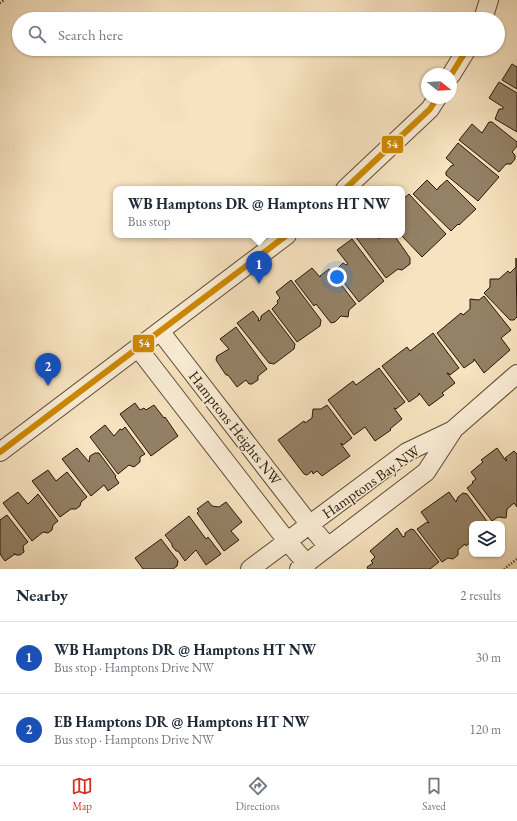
<!DOCTYPE html>
<meta charset="utf-8">
<style>
body{margin:0;font-family:"EB Garamond",serif;background:#f2f2f3;color:#1f2937}
.controls{position:absolute;right:12px;bottom:12px;display:grid;overflow:hidden;border-radius:8px;box-shadow:0 1px 3px #0004}
.controls button{width:36px;height:36px;display:grid;place-items:center;padding:0;border:0;border-bottom:1px solid #e0e1e3;background:#fff;color:#1f2937;font:20px sans-serif}
.compass{position:absolute;left:421px;top:68px;width:36px;height:36px;border-radius:50%;background:#fff;box-shadow:0 1px 3px #0004;rotate:108deg}
.you{position:absolute;left:337px;top:277px;width:14px;height:14px;margin:-10px;border:3px solid #fff;border-radius:50%;background:#1a73e8;box-shadow:0 0 0 6px #1a73e833}
.badge{display:grid;place-items:center;width:26px;height:26px;border-radius:50%;background:#d93025;color:#fff;font-size:13px;font-weight:700}
.pin{position:absolute;translate:-50% -33px;filter:drop-shadow(0 1px 2px #0008)}
.pin::after{content:'';position:absolute;top:21px;width:14px;height:12px;background:inherit;clip-path:polygon(0 0,100% 0,50% 100%)}
.popup{position:absolute;left:113px;top:186px;width:292px;height:52px;box-sizing:border-box;display:grid;place-content:center;border-radius:8px;background:#fff;filter:drop-shadow(0 1px 3px #0005);font-size:13px;white-space:nowrap;color:#747a83}
.popup b{font-size:15px;color:#1f2937}
.popup::after{content:'';position:absolute;left:50%;top:100%;margin-left:-8px;border:8px solid transparent;border-top-color:#fff}
.list{margin:0;padding:0;list-style:none}
h2{display:flex;justify-content:space-between;align-items:center;height:52px;margin:0;padding:0 16px;font-size:17px}
h2 small{font-size:13px;font-weight:400;color:#747a83}
.list li{display:grid;grid-template-columns:26px 1fr auto;gap:12px;align-items:center;box-sizing:border-box;height:72px;padding:0 16px;border-top:1px solid #e0e1e3}
.list b{display:block;font-size:15px;white-space:nowrap}
.list p{margin:0;font-size:13px;white-space:nowrap;color:#747a83}
.list em{font-size:13px;font-style:normal;color:#747a83}
.icon{flex:none;width:22px;height:22px;fill:none;stroke:currentColor;stroke-width:2;stroke-linecap:round;stroke-linejoin:round}
.map{position:relative;flex:none;width:517px;height:569px;overflow:hidden}
.search{position:absolute;background:#fff;box-shadow:0 1px 3px #0004;left:12px;right:12px;top:12px;height:44px;display:flex;align-items:center;gap:10px;box-sizing:border-box;padding:0 14px;border-radius:22px;color:#747a83;font-size:15px}
.sheet{height:196px;background:#fff}
nav{display:flex;justify-content:space-around;align-items:center;box-sizing:border-box;height:56px;border-top:1px solid #e0e1e3;background:#fff;font-size:11px;color:#747a83}
nav a{display:grid;justify-items:center;gap:2px}
nav .on{color:#d93025}
.map>svg:first-child{display:block}
.building{fill:#948166;stroke:#291705}
.lines{fill:none;stroke-linecap:round;stroke-linejoin:round}
.minor-casing{stroke:#5c4a34;stroke-width:20}
.path{stroke:#291705;stroke-width:2.5;stroke-dasharray:1 2;stroke-linecap:butt}
.minor{stroke:#faedd6;stroke-width:18}
.bus-1-casing{stroke:#faedd6;stroke-width:9}
.bus-1{stroke:#ce8901;stroke-width:6}
.labels{text-anchor:middle;stroke-width:3;stroke-linejoin:round;paint-order:stroke}
.street-label{font-size:15px;fill:#291705;stroke:#faedd6}
.line-badge{stroke:#faedd6;stroke-width:1.5}
.badge-label{font-size:11px;text-anchor:middle;font-weight:bold;fill:#fff}
</style>
<div class="map">
<svg width="517" height="569" viewBox="0 0 517 569">
<rect width="100%" height="100%" fill="#f7e3c0"/>
<filter id="stains"><feTurbulence type="fractalNoise" baseFrequency=".005" numOctaves="4"/><feColorMatrix values="0 0 0 0 .2 0 0 0 0 .09 0 0 0 0 .02 0 0 0 .5 -.17"/></filter>
<radialGradient id="worn" r=".72"><stop offset=".6" stop-color="#630" stop-opacity="0"/><stop offset="1" stop-color="#630" stop-opacity=".3"/></radialGradient>
<path class="building" d="M512,64L517,67V89L502,80Z
M499,82L517,93V132L495,119L499,109H503V107L489,98Z
M489,122H492L517,142V146L512,152L515,155V159L511,164H506L499,172L459,140L472,124L482,133Z
M458,143L499,177L478,201L446,175V172L451,166L454,165L446,158Z
M427,180L437,190L439,187L447,180L476,209L459,225L458,224L451,231L413,194Z
M409,194L446,234L422,257L401,235L402,200Z
M357,235H376L379,239L380,235H394L410,258V264L402,270L398,269L386,278L355,236Z
M352,239L384,281L359,302L335,271L343,263L346,265L348,264L337,250Z
M516,258L517,317L514,320H510L484,293L490,287V279H499L508,271L510,273L516,267Z
M312,268L320,277V276L329,269L356,304L349,310L348,317L341,316L335,322L331,323L316,304L314,306L295,281Z
M291,280L321,320L320,326L297,342L272,309L278,303L277,301L280,298L276,292Z
M484,296L511,330L501,338L510,350L484,373L474,359V361L464,368L437,333L461,313L463,315L470,309V299L479,300Z
M269,310L295,344L294,349L274,364L269,363L237,323L253,311L259,319L258,320L259,321L261,319V316Z
M236,327L267,369L258,376V380L252,384H249L246,380L237,387L228,375H226L216,360L217,356L229,349L220,339Z
M433,333L459,368L450,375L448,373H447L455,383L442,393L444,395L429,406L419,393V395L409,402L382,366L407,347L410,351Z
M379,368L405,402L396,409L394,408L402,419L390,429L391,430L375,441L365,427L354,435L328,400L353,381L356,385Z
M135,403L140,410L144,408L146,410L154,405L164,418L165,417L178,436L151,456L120,414Z
M327,405L352,438L343,445L341,443V444L350,456L322,476L317,471L313,474L312,471L307,475L304,474L278,440L304,421L305,423L312,418L313,409H321Z
M105,425L114,436L120,429L122,430L125,427L145,454L140,457V462L134,467L129,465L118,474L90,437Z
M77,448L89,462L90,456L95,453H99L116,476L115,477L119,483L108,491L104,485L91,496L62,459Z
M497,448L506,461L507,460L505,458L514,451L517,454V507L514,503L507,509L506,518L498,517L492,521L467,488L473,483L472,482L476,479L471,472L483,462L481,460Z
M48,470L56,481L67,472L87,497L81,502L80,506L76,509H71L60,517L32,481Z
M18,492L28,504L38,494L58,521L53,525L52,530L48,533L43,532L32,541L3,503Z
M449,492L456,502L458,497L463,493L467,494L489,524H472V541L466,546L465,544L458,550V555L453,559L448,558L442,562L417,529L427,522L429,523L421,512Z
M208,501L212,506L219,507L226,502L242,522L231,531L239,540L224,551L197,513L199,511L197,509Z
M7,515L28,542L23,546L24,552L20,555H16L14,553L15,554L5,561L0,554V520Z
M189,516L206,539L208,537L221,554L206,565L196,550L185,561L178,551H176L172,546V544L165,535Z
M397,528L403,537L405,536V533L411,529L414,530L439,562L430,569H368L367,567L373,563L371,561L375,557L370,551Z
M161,539L178,561L177,566L173,569H143L135,558Z"/>
<g class="lines">
<g class="minor-casing">
<path id="minor" d="M483,19L489,0
M451,75L467,49
M345,189L430,109L437,98
M160,331L310,525L328,547
M138,348L287,541L307,564
M0,452L287,235
M250,569L407,452L453,430
M299,569L426,472L454,429L517,374"/>
</g>
<path class="path" d="M0,3L4,0
M504,569L517,559"/>
<use href="#minor" class="minor"/>
<g class="bus-1-casing">
<path id="bus-1" d="M451,75L467,49
M345,189L430,109L437,98
M0,452L287,235"/>
</g>
<use href="#bus-1" class="bus-1"/>
</g>
<g class="labels">
<g class="street-label">
<text transform="translate(235 428) rotate(52)" y="5">Hamptons Heights NW</text>
<text transform="translate(371 482) rotate(-35)" y="5">Hamptons Bay NW</text>
</g>
</g>
<g class="line-badge">
<rect x="381" y="135" width="23" height="19" rx="4" fill="#ce8901"/>
<rect x="132" y="334" width="23" height="19" rx="4" fill="#ce8901"/>
</g>
<g class="badge-label">
<text x="392" y="148">54</text>
<text x="144" y="347">54</text>
</g>
<rect width="100%" height="100%" filter="url(#stains)"/>
<rect width="100%" height="100%" fill="url(#worn)"/>
</svg>
<div class="controls">
<button><svg class="icon" aria-label="layers" viewBox="0 0 24 24"><path d="M12 4l9 5-9 5-9-5zM3 14l9 5 9-5"/></svg></button>
</div>
<svg class="compass" viewBox="-18 -18 36 36"><path d="M0-13l5 13h-10z" fill="#e53935"/><path d="M0 13l5-13h-10z" fill="#747a83"/></svg>
<div class="you"></div>
<div class="pin badge" style="left:259px;top:284px;background:#1a4fb4">1</div>
<div class="popup"><b>WB Hamptons DR @ Hamptons HT NW</b>Bus stop</div>
<div class="pin badge" style="left:48px;top:386px;background:#1a4fb4">2</div>
<div class="search"><svg class="icon" aria-label="search" viewBox="0 0 24 24"><circle cx="10" cy="10" r="6"/><path d="M15 15l6 6"/></svg>Search here</div>
</div>
<section class="sheet">
<h2>Nearby<small>2 results</small></h2>
<ul class="list">
<li><span class="badge" style="background:#1a4fb4">1</span><div><b>WB Hamptons DR @ Hamptons HT NW</b><p>Bus stop · Hamptons Drive NW</p></div><em>30 m</em></li>
<li><span class="badge" style="background:#1a4fb4">2</span><div><b>EB Hamptons DR @ Hamptons HT NW</b><p>Bus stop · Hamptons Drive NW</p></div><em>120 m</em></li>
</ul>
</section>
<nav>
<a class="on"><svg class="icon" aria-label="map" viewBox="0 0 24 24"><path d="M3 6l6-2 6 2 6-2v14l-6 2-6-2-6 2zM9 4v14M15 6v14"/></svg>Map</a>
<a><svg class="icon" aria-label="directions" viewBox="0 0 24 24"><path d="M12 3l9 9-9 9-9-9zM9 14v-3h6M13 9l2 2-2 2"/></svg>Directions</a>
<a><svg class="icon" aria-label="saved" viewBox="0 0 24 24"><path d="M7 4h10v16l-5-4-5 4z"/></svg>Saved</a>
</nav>
